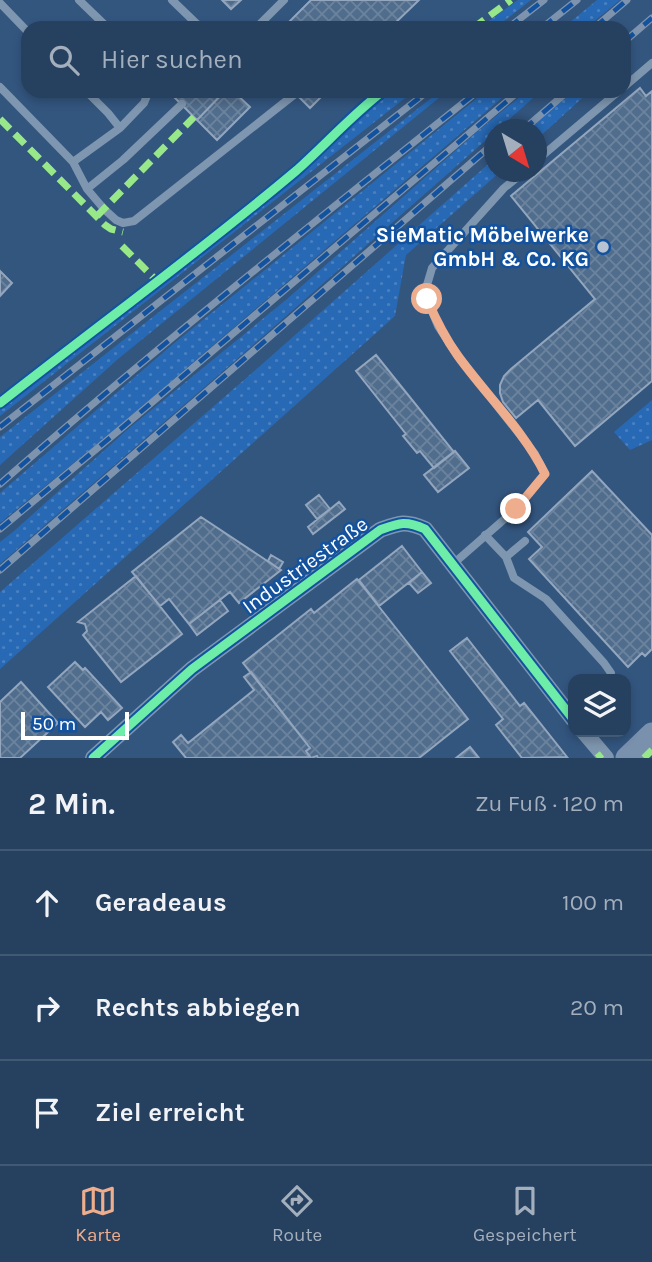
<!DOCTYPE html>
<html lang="de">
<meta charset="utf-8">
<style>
body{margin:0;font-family:Karla,sans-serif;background:#2e4765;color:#f1f3f6}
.controls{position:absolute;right:21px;bottom:21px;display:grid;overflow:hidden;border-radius:14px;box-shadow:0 4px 10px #0003}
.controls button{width:63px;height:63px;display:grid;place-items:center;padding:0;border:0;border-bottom:2px solid #425974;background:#26405f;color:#f1f3f6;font:35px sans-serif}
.compass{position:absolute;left:484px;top:119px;width:63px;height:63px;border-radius:50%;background:#26405f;box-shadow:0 4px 10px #0003;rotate:142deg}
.scale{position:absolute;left:21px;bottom:18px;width:108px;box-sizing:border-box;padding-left:7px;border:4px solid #fff;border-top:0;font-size:19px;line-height:24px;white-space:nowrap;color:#fff;-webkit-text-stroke:5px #13529f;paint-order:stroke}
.stop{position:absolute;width:21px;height:21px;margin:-16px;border:5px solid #eead8d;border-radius:50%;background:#fff}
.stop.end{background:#eead8d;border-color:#fff;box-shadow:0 2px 7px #0008}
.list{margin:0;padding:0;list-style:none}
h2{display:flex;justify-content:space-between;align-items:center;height:91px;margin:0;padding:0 28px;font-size:30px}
h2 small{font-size:23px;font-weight:400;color:#a4afbd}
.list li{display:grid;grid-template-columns:46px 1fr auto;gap:21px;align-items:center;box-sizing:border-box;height:105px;padding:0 28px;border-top:2px solid #425974}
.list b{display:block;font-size:26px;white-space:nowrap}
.list em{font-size:23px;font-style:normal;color:#a4afbd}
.icon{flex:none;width:38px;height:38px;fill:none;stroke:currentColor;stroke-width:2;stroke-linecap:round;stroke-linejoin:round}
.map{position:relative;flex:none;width:652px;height:758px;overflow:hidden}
.search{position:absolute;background:#26405f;box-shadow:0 4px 10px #0003;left:21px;right:21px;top:21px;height:77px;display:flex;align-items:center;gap:18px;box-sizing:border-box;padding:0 24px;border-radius:21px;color:#a4afbd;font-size:26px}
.sheet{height:406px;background:#26405f}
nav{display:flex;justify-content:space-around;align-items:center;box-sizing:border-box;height:98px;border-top:2px solid #425974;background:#26405f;font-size:19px;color:#a4afbd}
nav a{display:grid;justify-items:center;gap:4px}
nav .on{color:#eead8d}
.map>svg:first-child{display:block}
.grass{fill:url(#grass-dots)}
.building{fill:url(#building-cross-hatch);stroke:#93a6bd;stroke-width:2}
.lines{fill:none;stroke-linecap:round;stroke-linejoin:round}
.lane{stroke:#7e96af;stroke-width:8}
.street{stroke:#7e96af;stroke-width:16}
.secondary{stroke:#7991ad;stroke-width:23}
.rail-casing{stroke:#7e94ae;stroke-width:7}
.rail{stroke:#13529f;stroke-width:4.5;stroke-dasharray:13;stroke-linecap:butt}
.quiet{stroke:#98e88a;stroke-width:7;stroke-dasharray:14 7;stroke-linecap:butt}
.cycleway-casing{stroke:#13529f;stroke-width:13}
.cycleway{stroke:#6deda7;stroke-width:9}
.route{stroke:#eead8d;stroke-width:9}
.poi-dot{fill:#b8c4d2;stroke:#13529f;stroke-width:2.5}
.labels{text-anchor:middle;stroke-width:5;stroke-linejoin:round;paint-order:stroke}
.poi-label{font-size:21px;font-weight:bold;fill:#fff;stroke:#13529f;text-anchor:end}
.street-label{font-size:21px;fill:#fff;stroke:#13529f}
</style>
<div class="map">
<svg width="652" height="758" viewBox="0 0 652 758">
<defs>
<pattern id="grass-dots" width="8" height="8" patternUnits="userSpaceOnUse" patternTransform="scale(1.75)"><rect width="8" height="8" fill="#2869b5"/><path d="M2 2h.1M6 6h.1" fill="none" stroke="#4880c0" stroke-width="1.8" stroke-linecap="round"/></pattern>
<pattern id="building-cross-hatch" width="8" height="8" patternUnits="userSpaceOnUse" patternTransform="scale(1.75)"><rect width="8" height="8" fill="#516d8d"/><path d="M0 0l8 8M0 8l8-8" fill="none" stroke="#6b839e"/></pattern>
</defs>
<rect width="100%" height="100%" fill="#33567f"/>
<path class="grass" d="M518,0H531L495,28H479Z
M597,0H620L586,28H563Z
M389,91H414L0,416V406L284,185Z
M486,91H510L119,426L0,523V493L172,345Z
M527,91H541L498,129L494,130V133L251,347L0,564V542L14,531L127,430L287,299L479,130Z
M574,91H590L537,139L536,130L528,129Z
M439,92L440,97L118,359L0,465V437Z
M494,159V172H500L406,255L395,316L0,669V592L268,359Z
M652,400V440L630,450L614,432Z"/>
<path class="building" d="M222,0H241L231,9Z
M311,0H419L390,28H283Z
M640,88L646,96L652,91V381L575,446L538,400L516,418L503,402L500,393V385L504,376L511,369L595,299L511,196Z
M172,91H225L197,120L170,93Z
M225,91H233L250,107L217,140L197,120Z
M293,91H327L310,108Z
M0,271L12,283L0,296Z
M376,355L454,452L434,468L420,451L417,453L403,436L406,434L356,371Z
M455,451L469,468L438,492L424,475Z
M592,471L652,535V649L645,656L642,653L628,667L529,559L542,547L528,532Z
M319,495L330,509L317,519L306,505Z
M339,502L345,509L313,534L308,527Z
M201,517L281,570L239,603L230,592L189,624L169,599L160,606L132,572Z
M402,546L422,572L379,606L359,580Z
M271,555L283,562L279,569L268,561Z
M422,572L431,583L418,593L409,583Z
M136,576L182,634L121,682L83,635L87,631L85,624L78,622Z
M357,579L468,719L419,758H318L317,756L311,758L306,751L310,748L243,663L311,609L314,613Z
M220,600L228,611L197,635L189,624Z
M467,638L520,706L524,703L567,757L522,758L496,725L503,719L450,651Z
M75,662L83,670L85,668L122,708L108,720L101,712L85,727L48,687Z
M251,672L310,748L306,751L310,757L186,758L173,742L181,735L188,743L254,690L244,677Z
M21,682L58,723L20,758H0V702Z
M470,747L479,758H456Z"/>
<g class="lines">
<path class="lane" d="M79,0L108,28
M172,0L201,28
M0,3L28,32
M256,28L284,0
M0,87L73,162L87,189L104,209L116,220L123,223L134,221L295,94
M624,87L652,63
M120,128L144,103L149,91
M536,161L619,91
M73,162L120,128L108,113L86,91
M87,189L123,160L182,104
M485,535L506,557
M525,541L506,557L514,578L546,599L604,663L611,673L609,679
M453,564L516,509L545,474L535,454L458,356L438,326L427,299V285L432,268L504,188L524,172"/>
<path class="street" d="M584,732L606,758
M93,758L192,669L380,530C399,523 405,520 425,529L573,719"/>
<path class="secondary" d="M627,758L652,734"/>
<g class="rail-casing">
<path id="rail" d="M508,28L544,0
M542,28L577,0
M594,28L627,0
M624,42L652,18
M523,130L568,91
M0,427L428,91
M0,484C155,348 317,220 478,91
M0,529L123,427L519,91
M0,570L494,143"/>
</g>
<use href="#rail" class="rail"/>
<path class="quiet" d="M473,28L511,0
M0,119L105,225L111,229L123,232
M97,216L194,117
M122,246L157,281
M597,758L602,754
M644,758L652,750"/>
<g class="cycleway-casing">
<path id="cycleway" d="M0,403C99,325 201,251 297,170C326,144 352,115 383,91
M93,758L192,669L380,530C399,523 405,520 425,529L573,719"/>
</g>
<use href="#cycleway" class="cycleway"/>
</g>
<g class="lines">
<path class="route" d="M427,299C436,320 445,338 458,356C487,396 524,431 545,474L516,509"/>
</g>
<circle class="poi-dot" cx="603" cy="247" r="7"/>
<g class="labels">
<g class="poi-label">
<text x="589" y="242">SieMatic Möbelwerke<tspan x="589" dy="24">GmbH &amp; Co. KG</tspan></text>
</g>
<g class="street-label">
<text transform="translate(305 565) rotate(-36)" y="7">Industriestraße</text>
</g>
</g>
</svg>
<div class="controls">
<button><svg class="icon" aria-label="layers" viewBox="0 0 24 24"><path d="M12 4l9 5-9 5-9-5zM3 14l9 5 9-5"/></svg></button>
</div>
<svg class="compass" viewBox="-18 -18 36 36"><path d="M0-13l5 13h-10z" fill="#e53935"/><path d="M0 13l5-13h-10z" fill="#a4afbd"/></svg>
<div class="scale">50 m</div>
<div class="stop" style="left:427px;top:299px"></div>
<div class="stop end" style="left:516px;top:509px"></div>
<div class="search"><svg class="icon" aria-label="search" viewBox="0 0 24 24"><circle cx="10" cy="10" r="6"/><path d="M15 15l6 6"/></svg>Hier suchen</div>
</div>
<section class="sheet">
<h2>2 Min.<small>Zu Fuß · 120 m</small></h2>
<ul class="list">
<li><svg class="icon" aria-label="ahead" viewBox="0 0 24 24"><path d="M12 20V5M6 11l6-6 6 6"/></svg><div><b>Geradeaus</b></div><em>100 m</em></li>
<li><svg class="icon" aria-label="right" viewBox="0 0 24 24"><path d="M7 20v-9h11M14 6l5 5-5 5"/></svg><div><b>Rechts abbiegen</b></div><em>20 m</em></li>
<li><svg class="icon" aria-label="arrive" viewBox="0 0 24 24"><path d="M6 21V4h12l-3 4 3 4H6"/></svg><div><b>Ziel erreicht</b></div></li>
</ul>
</section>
<nav>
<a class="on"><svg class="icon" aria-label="map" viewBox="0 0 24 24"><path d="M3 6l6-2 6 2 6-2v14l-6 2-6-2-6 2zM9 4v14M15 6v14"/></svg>Karte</a>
<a><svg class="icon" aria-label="directions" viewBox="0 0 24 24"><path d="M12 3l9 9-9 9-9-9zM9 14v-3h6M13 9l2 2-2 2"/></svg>Route</a>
<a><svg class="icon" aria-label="saved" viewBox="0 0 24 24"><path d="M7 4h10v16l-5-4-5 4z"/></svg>Gespeichert</a>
</nav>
